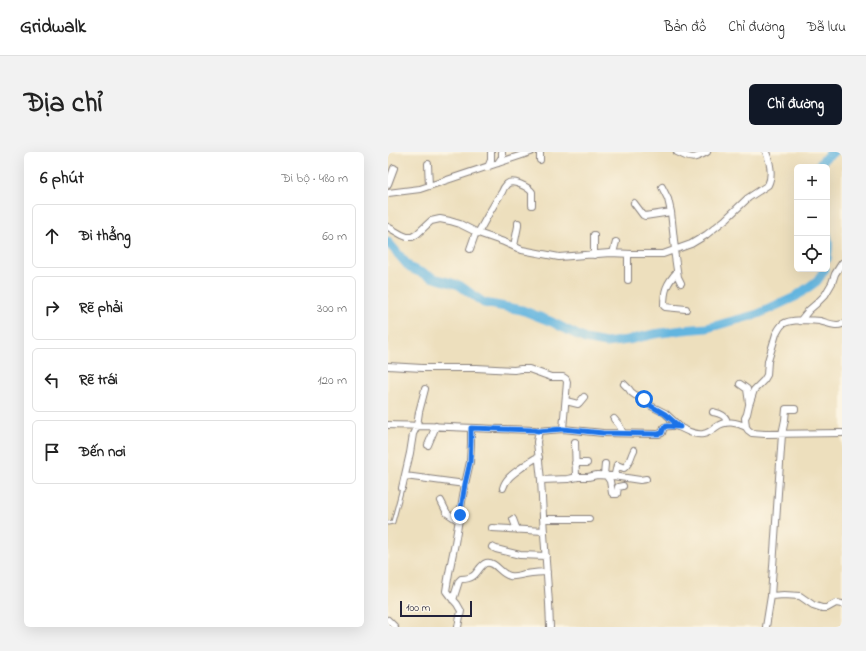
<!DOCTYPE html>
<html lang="vi">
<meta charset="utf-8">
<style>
body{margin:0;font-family:"Indie Flower",sans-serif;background:#f2f2f2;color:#222}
.controls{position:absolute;right:12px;top:12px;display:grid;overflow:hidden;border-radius:6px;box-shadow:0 4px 16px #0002}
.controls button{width:36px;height:36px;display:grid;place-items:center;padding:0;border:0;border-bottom:1px solid #e0e0e0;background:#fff;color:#222;font:20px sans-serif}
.scale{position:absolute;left:12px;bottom:10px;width:72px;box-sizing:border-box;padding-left:4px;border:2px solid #22223b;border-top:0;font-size:11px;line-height:14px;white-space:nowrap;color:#22223b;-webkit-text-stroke:3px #fcf5e5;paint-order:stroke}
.stop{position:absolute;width:12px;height:12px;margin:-9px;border:3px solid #1a73e8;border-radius:50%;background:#fff}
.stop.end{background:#1a73e8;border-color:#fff;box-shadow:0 1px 4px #0008}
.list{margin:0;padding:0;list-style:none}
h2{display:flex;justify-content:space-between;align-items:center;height:52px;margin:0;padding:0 16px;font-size:17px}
h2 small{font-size:13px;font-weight:400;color:#767676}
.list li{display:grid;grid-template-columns:26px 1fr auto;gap:12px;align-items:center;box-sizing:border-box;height:64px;margin:0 8px 8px;padding:0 8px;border:1px solid #e0e0e0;border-radius:6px}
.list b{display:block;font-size:15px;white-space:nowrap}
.list em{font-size:13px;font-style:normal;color:#767676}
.icon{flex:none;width:22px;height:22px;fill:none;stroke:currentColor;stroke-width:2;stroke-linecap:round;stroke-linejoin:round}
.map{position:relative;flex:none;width:454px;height:475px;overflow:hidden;border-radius:6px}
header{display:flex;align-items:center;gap:24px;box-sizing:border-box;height:56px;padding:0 20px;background:#fff;border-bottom:1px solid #e0e0e0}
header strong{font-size:19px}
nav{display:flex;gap:22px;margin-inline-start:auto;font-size:14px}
.intro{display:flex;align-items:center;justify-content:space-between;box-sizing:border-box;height:96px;padding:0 24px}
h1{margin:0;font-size:28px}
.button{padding:10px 18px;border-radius:6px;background:#111827;color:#fff;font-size:14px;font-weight:700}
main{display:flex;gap:24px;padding:0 24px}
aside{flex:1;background:#fff;border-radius:6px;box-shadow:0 4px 16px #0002}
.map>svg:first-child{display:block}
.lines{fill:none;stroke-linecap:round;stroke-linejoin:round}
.river{stroke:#64b5df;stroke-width:9}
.lane-casing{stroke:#88807c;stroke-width:5}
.street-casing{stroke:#88807c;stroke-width:8}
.lane{stroke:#fff;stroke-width:3}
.street{stroke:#fff;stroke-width:6}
.route{stroke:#1a73e8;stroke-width:5}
</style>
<header>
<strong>Gridwalk</strong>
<nav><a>Bản đồ</a><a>Chỉ đường</a><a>Đã lưu</a></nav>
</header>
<div class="intro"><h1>Địa chỉ</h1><a class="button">Chỉ đường</a></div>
<main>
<aside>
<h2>6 phút<small>Đi bộ · 480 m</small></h2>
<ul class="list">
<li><svg class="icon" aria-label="ahead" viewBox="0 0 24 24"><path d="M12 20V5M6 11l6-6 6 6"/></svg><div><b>Đi thẳng</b></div><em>60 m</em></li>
<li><svg class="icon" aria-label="right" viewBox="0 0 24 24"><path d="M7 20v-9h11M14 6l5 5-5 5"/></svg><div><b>Rẽ phải</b></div><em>300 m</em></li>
<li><svg class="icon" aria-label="left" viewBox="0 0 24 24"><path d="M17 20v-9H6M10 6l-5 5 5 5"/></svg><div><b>Rẽ trái</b></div><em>120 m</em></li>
<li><svg class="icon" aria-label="arrive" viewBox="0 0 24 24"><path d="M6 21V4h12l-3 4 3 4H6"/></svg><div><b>Đến nơi</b></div></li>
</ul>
</aside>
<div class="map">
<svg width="454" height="475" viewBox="0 0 454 475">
<rect width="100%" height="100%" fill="#fcf5e5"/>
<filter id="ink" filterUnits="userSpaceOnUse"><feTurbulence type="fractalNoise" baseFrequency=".025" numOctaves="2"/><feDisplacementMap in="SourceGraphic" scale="8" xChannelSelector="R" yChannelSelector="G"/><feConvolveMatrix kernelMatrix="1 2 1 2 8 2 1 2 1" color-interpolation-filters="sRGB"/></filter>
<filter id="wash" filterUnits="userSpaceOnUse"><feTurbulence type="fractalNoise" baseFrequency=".012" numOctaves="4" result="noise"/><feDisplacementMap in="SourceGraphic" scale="16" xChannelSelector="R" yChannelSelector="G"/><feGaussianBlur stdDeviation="0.9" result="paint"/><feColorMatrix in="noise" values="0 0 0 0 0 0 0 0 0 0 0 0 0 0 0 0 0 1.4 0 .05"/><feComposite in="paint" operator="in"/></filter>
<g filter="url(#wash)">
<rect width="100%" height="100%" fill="#eddfbd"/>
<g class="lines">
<path class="river" d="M429,15L439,4L446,0
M439,82C442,90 440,99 439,107
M0,90L22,116L46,126L71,133L96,151L134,158L164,170L197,187L218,191L240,188L266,182L295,178L319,176L370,162L407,145L429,129L437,117"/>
</g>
</g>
<g filter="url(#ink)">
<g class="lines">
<g class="lane-casing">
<path id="lane" d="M0,371L5,370L14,336"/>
</g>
<g class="street-casing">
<path id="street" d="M152,0V8
M289,0C303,7 305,8 319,0
M110,11L114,5V0
M40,12L41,34
M100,15L103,8V0
M0,32L6,16
M274,35L280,47L283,60L287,98
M0,41L32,37L143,0
M246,51L255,63L257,64L283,60
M0,75L14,83L19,85H24L29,82L43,69L52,67L62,69L72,72L90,81L116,90L134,98L171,105L222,101L244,102H275L303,92L318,83L338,67L360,46L380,33C385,23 382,10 378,0
M90,81C98,67 105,53 114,40C115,37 117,34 119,32C125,27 140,35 144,40V53
M206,83V103
M126,94L130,74V71
M82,97L88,80
M286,98L290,125L293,131
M225,101L228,90
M289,120C278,132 276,139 276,154L277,155L298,157
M240,128V102
M412,169L421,158L428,152L437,143L444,131L447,122L454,111
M454,172C447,175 440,171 432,169C425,168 401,167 395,172C392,174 390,179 388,182L380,209L379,223L376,228L366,238L361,253L359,262L357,266L358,275L360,278L364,281L377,282L454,281
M0,214L34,216H88L126,218L133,217H141L163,225H175L178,227L179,230L175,277
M236,232L241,237L243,240L247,243L257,247L263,254L277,261L292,275
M352,232L359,237L361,251
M178,249L190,252L191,251L196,245
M325,260C329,261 336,262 338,267L337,271
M226,267L231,273L235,281
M0,273C49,274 97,277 146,278L150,279L175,277L215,281L270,282L274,281L276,275C294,270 298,284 315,282C321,281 324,278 328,275C337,268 349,270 358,275
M151,278L149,290L153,328L156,382L161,451L162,475
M187,290L188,325
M40,293L48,274
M187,311H199
M216,323L217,312
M218,323L222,329L224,341L225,342H229L230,335L235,334
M17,324L77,332L82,310L83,291V276
M225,324L227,322L229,313L236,316C243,310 242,305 246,298
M153,328L180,327L190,325H200L209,323L225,324L252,328L258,327
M14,336L22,301L25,282L29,274L31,260L37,237
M115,336C118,325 128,320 137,313C142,310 146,306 151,305
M53,349L59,361L71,369
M125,367L129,378
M155,367H201
M104,376L156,379
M104,395L108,397L132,403L158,404
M383,444L396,443L412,444L425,453L434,456H439L448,451L454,452
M65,448L71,429L73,427C77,427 81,427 85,424C90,421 92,413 98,411C108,409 112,422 122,424C126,425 132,423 137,422C144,421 151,420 159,420
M0,468L7,475
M70,475L73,459L69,452L61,443L58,439L61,421L67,391L77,332
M378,475L383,444L394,282L397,268L398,257H407"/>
</g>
<use href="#lane" class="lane"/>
<use href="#street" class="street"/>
</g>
</g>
<g class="lines" filter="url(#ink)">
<path class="route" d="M72,363L77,332L82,310L83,290V276L146,278L150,279L175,277L215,281L270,282L274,281L276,275L280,274L292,275L277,262L263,254L256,247"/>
</g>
</svg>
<div class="controls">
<button>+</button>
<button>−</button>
<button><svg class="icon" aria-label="locate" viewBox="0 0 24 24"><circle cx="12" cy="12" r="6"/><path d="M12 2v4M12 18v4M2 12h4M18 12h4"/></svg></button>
</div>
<div class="scale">100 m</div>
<div class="stop" style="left:256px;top:247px"></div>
<div class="stop end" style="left:72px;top:363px"></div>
</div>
</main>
